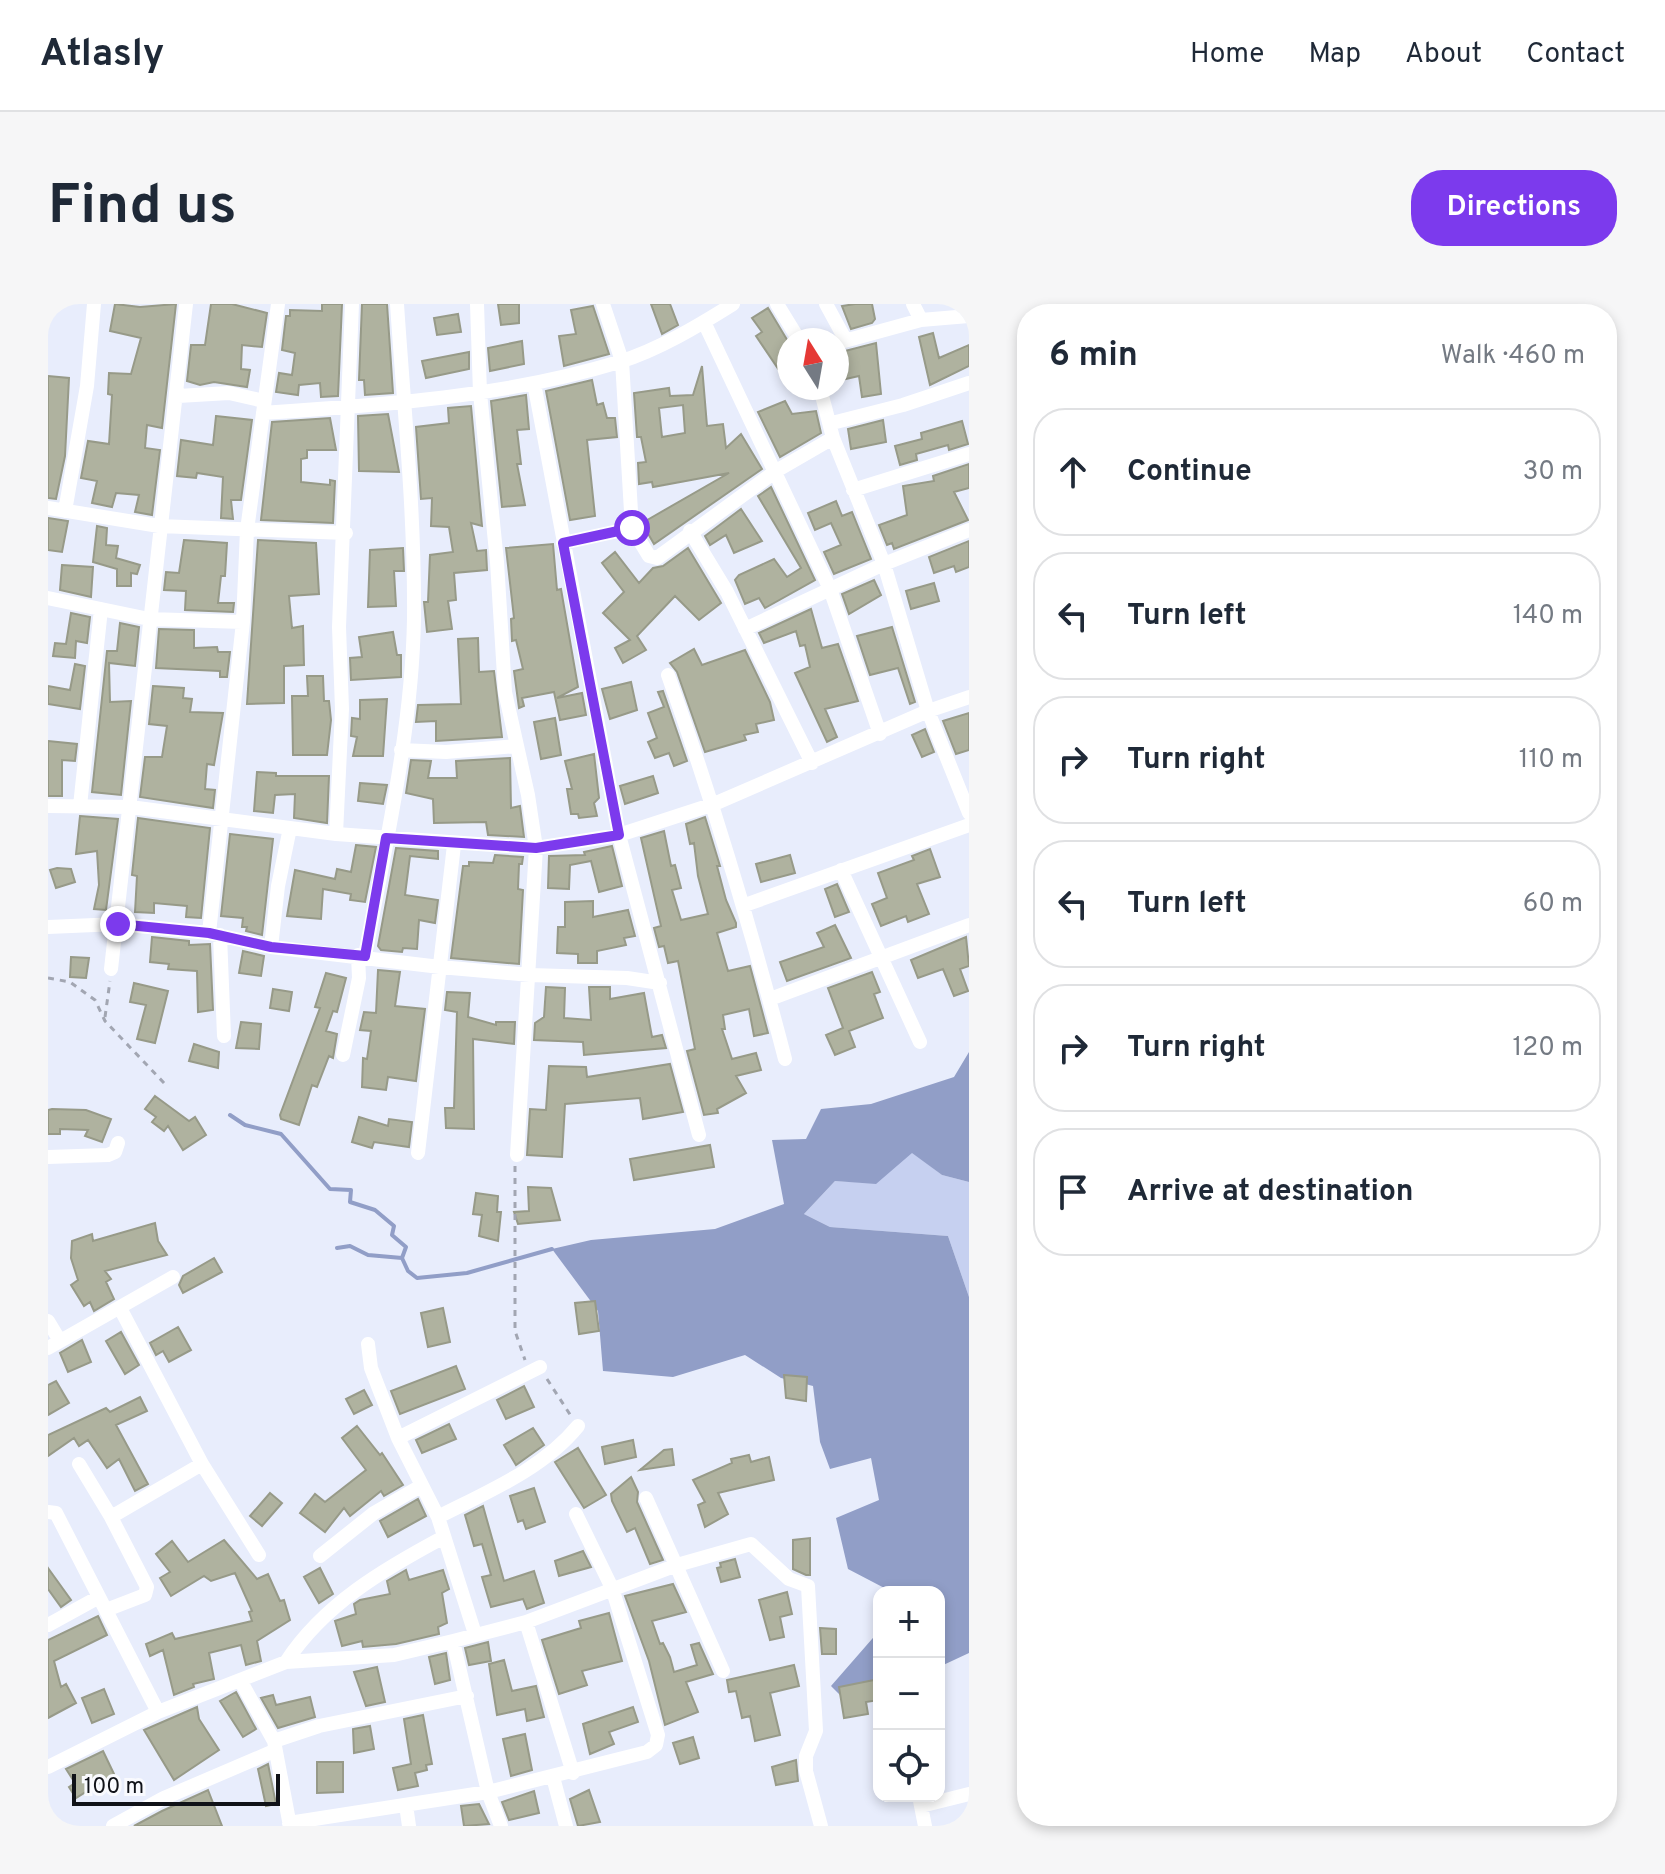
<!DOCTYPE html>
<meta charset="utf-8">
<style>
body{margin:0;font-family:Overpass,sans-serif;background:#f6f6f7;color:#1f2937}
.controls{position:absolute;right:24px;bottom:24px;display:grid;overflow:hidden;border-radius:16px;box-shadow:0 4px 12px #0003}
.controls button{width:72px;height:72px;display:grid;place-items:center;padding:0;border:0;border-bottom:2px solid #e0e1e3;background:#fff;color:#1f2937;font:40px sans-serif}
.compass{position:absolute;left:729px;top:24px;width:72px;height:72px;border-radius:50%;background:#fff;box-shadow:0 4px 12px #0003;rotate:349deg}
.scale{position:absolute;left:24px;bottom:20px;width:208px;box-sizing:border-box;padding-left:8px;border:4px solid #101218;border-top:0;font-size:22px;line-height:28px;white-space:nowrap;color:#101218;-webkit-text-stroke:6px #f9fafe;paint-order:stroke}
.stop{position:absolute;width:24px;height:24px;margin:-18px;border:6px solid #7c3aed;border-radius:50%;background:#fff}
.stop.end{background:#7c3aed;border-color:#fff;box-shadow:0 2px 8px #0008}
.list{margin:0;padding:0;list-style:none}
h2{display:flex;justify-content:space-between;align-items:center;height:104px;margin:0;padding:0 32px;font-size:34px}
h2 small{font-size:26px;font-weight:400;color:#747a83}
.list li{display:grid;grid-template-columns:52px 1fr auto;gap:24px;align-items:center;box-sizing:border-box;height:128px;margin:0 16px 16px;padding:0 16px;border:2px solid #e0e1e3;border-radius:32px}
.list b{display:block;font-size:30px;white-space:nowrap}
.list em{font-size:26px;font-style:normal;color:#747a83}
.icon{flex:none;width:44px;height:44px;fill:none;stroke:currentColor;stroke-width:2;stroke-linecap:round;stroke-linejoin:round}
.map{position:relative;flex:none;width:921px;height:1522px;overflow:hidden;border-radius:32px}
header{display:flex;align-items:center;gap:48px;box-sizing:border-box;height:112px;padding:0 40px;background:#fff;border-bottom:2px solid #e0e1e3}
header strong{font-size:38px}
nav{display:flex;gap:44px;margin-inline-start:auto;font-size:28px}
.intro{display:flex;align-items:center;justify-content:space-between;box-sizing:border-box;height:192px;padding:0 48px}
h1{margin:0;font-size:56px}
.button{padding:20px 36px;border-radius:32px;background:#7c3aed;color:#fff;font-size:28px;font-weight:700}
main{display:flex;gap:48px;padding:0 48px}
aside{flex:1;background:#fff;border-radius:32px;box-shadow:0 4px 12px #0003}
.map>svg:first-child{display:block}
.green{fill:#c6d0f0}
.water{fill:#919ec7}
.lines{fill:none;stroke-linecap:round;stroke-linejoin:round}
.stream{stroke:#919ec7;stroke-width:4}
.building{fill:#afb29f;stroke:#979a88;stroke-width:2;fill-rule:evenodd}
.path{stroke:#a2a6b2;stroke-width:3;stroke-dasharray:6 6;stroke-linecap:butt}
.street{stroke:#fff;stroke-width:14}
.route{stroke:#7c3aed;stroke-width:10}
</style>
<header>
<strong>Atlasly</strong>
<nav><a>Home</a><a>Map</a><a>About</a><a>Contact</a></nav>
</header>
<div class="intro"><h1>Find us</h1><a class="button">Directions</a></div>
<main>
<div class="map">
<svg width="921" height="1522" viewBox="0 0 921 1522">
<rect width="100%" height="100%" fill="#e8edfc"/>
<path class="green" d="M864,848L894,871L921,878V993L900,932L782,923L756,910L787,877L828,879Z"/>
<path class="water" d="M921,748V878L894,871L864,849L828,880L787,877L756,910L782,923L900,932L921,993V1349L891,1363V1288H844L800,1265L788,1214L831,1196L823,1154L782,1165L772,1138L765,1082L733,1074L697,1051L625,1073L555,1067L550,1007L504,945L543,936L667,925L736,900L724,836L758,835L773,805L823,800L906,773Z
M831,1327V1384L792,1391L783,1382Z"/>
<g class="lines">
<path class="stream" d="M182,811L197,821L233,830L282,885L303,886L302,898L327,906L346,922L344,931L358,943L354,954
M289,944L302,942L320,951L354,954L360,967L369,974L419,969L504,945"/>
</g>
<path class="building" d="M67,0L92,3L128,0L114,124L99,121L97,144L112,146L104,211L87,208L91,191L68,189L64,203L44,199L49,177L33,174L40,137L61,140L64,91L60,90L61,69L83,70L93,34L62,27Z
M163,0H184L219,9L214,43L194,41L193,65L202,66L199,83L166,78L152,81L139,77L143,41H157Z
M274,0H294L290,92L273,93L272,79L251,81L250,91L228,88L231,69L244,71L247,49L234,46L238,12H242V6L274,7Z
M314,0H339L345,89L317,91L316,76H311Z
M450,0H471V19L453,21Z
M603,0H622L630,21L614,30Z
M807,0H824L827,15L824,19L803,25L794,2Z
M545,2L561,50L516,62L511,32L528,30L523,6Z
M720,4L741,39V81L708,32L714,28L704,14Z
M410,10L413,28L389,31L386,14Z
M885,29L891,54L921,41V62L882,81L871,33Z
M474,37L476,60L442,67L440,44Z
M828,39L833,90L814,93L811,72L789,77V49Z
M421,48V65L378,74L374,57Z
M654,62L659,122L675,120L678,144L693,130L714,165L606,240L594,219L681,169L605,183L604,178L591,180L590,159L598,158L593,133H589L586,89L621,84L622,92L645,91ZM635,101L637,129L614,133L611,104Z
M0,72L21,74L17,152L8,195L0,194Z
M544,76L549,101L555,99L559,114H567L569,133L539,136L547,212L522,216L498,87Z
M478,91L481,125L469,126L473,160H469L477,201L454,203L443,97Z
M737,97L744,110L768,107L773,129L732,153L710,108Z
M423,102L434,222L423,219L429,247L438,246L439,266L406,269L408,296L400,297L404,325L379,328L376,298H380L382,251L405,248L401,223L383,222L384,194L373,195L368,123L401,119L400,104Z
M340,110L351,168L311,167L310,112Z
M168,112L204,116L193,196H183L185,215L173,214L175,173L149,169L148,174L129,172L133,136L165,141Z
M282,114L288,146H259V154L253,155V178L282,181V176L287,177L285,219L213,216L224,118Z
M835,116L838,138L803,145L800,125Z
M914,117L920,140L901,146L900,141L868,150L869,156L852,161L847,142L874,135L873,129Z
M921,160V184L906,188L920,216L846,245L844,239L839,241L831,221L859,211L855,182L886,177L885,172Z
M723,183L767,276L717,304L711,294L697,300L687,276L691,271L726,255L739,273L753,264L710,192Z
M788,197L794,212L804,208L823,255L786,270L776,248L793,241L783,219L767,226L760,209Z
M693,205L714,237L686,249L678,231L662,241L657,232Z
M0,214L20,217L14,248L0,246Z
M49,222L59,224L58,241L70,242L68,254L92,261L89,270L83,269V282H69V265L45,258Z
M136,236L179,239L177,272H173L170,299H186L185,308L137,306L138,287L116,286L118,268L131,269Z
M210,236L268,239L271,290L241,292L244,324L255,322L256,361L236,362V399L199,400Z
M921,237V263L908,268L906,262L886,269L881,253Z
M505,240L509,286L513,285L530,383L509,394L534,389L538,411L512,416L506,388L474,394L476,402L471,404L466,367L475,365L468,336L464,337L463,315L466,314L458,244Z
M355,244L356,267H346L348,302L320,303L322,246Z
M640,244L673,299L651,316L627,292L589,332L598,346L575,359L567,344L582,336L555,309L576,288L554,259L567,248L591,279L605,264L615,262Z
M14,261L45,263L43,293L12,286Z
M826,276L833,291L801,310L794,290Z
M886,279L891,297L863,305L858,287Z
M763,305L774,344L790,340L810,397L777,405L789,433L779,438L747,369L762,363L757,341L752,342L748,327L716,339L711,329Z
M23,309L42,313L39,339L28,337L27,354L5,352L7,339L18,340Z
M72,319L91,323L87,362L61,359L62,398L83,397L73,491L44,488L59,347H69Z
M844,323L867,398L862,400L850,364L822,371L809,332Z
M111,325L146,326V344L169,343L170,348H182L179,373H172V367L108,364Z
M345,328L349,351H353V373L303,376L302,354L314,353L311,333Z
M430,334L431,368L446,367L454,433L388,437V417L368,418L370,401L413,400L410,335Z
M646,345L654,361L697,346L722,398L726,416L708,420L710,428L696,431L698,436L657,448L629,368L622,359Z
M27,360L37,362L32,405L0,400V382L22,386Z
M259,372H275L276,397H281L283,416L279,451H245L244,392H260Z
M583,378L589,406L562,415L554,385Z
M105,382L136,384L135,394L144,395L142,408L175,409L166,461L159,460L157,485L167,486L165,504L92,493L97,453H114L119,422L101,420Z
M615,387L639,457L626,462L621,449L607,454L600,438L609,434L600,409L616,403L610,388Z
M339,395L335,452H305L309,433L303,432L304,414L312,415V396Z
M921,409V446L908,450L895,417Z
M507,414L513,451L493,455L486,418Z
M877,425L886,448L874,453L864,431Z
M0,437L29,440L27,457L14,456V492H0Z
M546,450L551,494L546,499L549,512L531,514L530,510H523L519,485H524L517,457Z
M462,454L463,504L472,502L476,533L440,531L438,518L386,519L385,495L358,489L363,456L383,457L380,474H409L408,457Z
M209,468L228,469V472H281L279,519L246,514L247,490L227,491L225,509L206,507Z
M605,472L610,489L577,500L572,482Z
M312,479L339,481L335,500L310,497Z
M32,512L70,515L58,606L46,605L51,581L49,547L28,550Z
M657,513L672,562H669L678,596L688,619V623L669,629L680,667L702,662L720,729L706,732L701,705L675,711L677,725H674L684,755L708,749L713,766L688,772L698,789L669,805L670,809L656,811L639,747L647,745L630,657L620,659L616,642L611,643L606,624L613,622L593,534L616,527L623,562L627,561L633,584L624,586L633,616L660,610L650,572L646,539L642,540L638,520Z
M90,514L162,524L153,614L138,613L139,602L106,599V609L87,608L89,572L84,571Z
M182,530L225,535L214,631L198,627L199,623H194L195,614L173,612Z
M308,541L328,543L317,598L302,596L303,590L275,585L273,615L239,612L247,566L287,575L289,565L303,568Z
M564,542L574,582L551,588L543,557L522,561L521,585L500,584L501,552L537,551L536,548Z
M348,544L390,547V555L362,552L357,591L390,596L387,619L371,616L369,645L355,644L354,648L333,646L330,642Z
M882,545L892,573L869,580L881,610L860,618L858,612L833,622L824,600L839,594L830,569L866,556L864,552Z
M447,551L475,553L474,560H471L470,585L475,586L471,660L403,654L415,562H421V558L445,559Z
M742,551L747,569L713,578L708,560Z
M9,564L23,565L27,578L8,584L2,566Z
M789,580L801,608L787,613L777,585Z
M545,597V613L580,606L587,632L576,634L578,641L549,647V659H530V650L509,649L510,623H517V598Z
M787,621L803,654L739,677L732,658L776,643L769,629Z
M104,633L141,637V641L162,640L165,706L150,708L149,667L120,665L121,660L102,658Z
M918,633L921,662L912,665L920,687L906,692L895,665L870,674L863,656Z
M195,647L216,652L213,672L191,669Z
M23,653L41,654L38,674L22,673Z
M330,666L352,668L347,702L377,705L368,777L340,773L338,786L314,783L315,754L319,755L323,727L312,726L316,708L328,709Z
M824,668L832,688L826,690L835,714L801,727L807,743L787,751L778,731L795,724L780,684Z
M278,669L298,674L289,708L285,707L278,727L289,730L285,754L281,752L269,783L264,781L251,821L233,815L232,811L272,704L267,703Z
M86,679L120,687L107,739L89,735L98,701L82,698Z
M498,683L517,684L516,714L543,716L541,683H562V695L596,689L604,733L614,731L618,744L536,751L535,738L486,736L487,719L496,713Z
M225,685L244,688L241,707L222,704Z
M399,688L422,689L420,713L448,721V718H467L466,740L425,735L426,825L398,824L397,804H406L409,708L397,706Z
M193,718L213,720L211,745L188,744Z
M146,740L171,748L170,764L141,757Z
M622,760L635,808L595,815L592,794L517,800L514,853L479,851L482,805L498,806L501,762L538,763L539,773Z
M107,792L141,817L147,813L158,831L135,846L120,822L116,827L104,818L108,813L97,805Z
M4,805L38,806L63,815L54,838L37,832L40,826L12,825V830H0V806Z
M311,813L340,822L341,815L364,818L361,843L326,838L324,844L304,838Z
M662,841L666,863L586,876L582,855Z
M480,883L503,884L512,916L470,920L466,908L481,907Z
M428,889L450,892L449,908H453L450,937L431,932L434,911L425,910Z
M107,919L110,937L119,951L57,967L63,975L58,978L66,995L46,1007L42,998L36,1002L23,981L30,976L23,954L24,937L44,930L45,937Z
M166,954L174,968L135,989L131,981L135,972Z
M547,997L551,1027L531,1030L527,999Z
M395,1004L402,1038L380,1043L373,1009Z
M130,1023L143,1046L121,1058L115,1047L108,1051L102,1039Z
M73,1028L91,1061L77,1070L58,1037Z
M34,1036L43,1058L20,1068L12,1049Z
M408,1062L417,1085L352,1110L343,1087Z
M736,1071L759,1073L758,1097L738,1094Z
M8,1077L21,1099L0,1111V1081Z
M476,1082L486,1103L458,1115L449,1096Z
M316,1086L324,1101L306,1110L298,1095Z
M92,1093L99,1107L68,1121L100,1180L87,1187L71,1155L59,1164L40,1136L31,1142L26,1134L0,1152V1131L58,1104L62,1108Z
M401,1120L408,1135L374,1149L368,1136Z
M309,1122L332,1151L334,1149L355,1181L336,1192L333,1187L302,1212L296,1204L277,1228L252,1209L267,1190L277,1198L318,1166L294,1134Z
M485,1124L496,1141L468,1161L456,1141Z
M585,1136L588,1153L557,1160L554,1143Z
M530,1144L558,1191L536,1204L507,1158Z
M624,1145L626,1161L592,1166L616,1146Z
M701,1151L703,1158L721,1153L726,1176L670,1189L680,1210L657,1223L650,1201L657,1198L645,1176L684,1159L683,1155Z
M583,1173L590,1188L589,1198L615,1256L602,1260L587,1224L579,1228L564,1197L563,1190Z
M486,1184L497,1218L478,1225L475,1216L470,1218L462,1192Z
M222,1189L234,1199L214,1222L202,1212Z
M370,1195L378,1212L340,1233L332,1217Z
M435,1202L456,1277L486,1267L496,1299L479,1305L475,1295L443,1303L434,1273L443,1271L434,1240L426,1242L417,1211Z
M762,1234V1271H758L745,1265V1236Z
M176,1236L209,1275L220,1270L232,1297L236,1296L242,1316L209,1337L213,1357L198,1361L193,1341L161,1349L166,1375L145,1380L146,1383L126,1391L115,1346L102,1352L98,1340L124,1329L127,1335L204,1317L201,1308L204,1307L187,1269L163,1277L156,1272L123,1292L112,1274L122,1268L108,1250L124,1237L140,1258Z
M535,1247L543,1263L511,1272L507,1257Z
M687,1255L692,1273L673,1278L669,1264L673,1263L672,1259Z
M0,1264L23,1296L13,1303L0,1285Z
M272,1264L285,1290L271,1299L256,1273Z
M358,1266L361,1276L395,1266L401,1285L394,1289L399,1319L390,1323L391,1330L348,1340L315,1343L314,1337L294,1342L287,1317L308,1310L306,1300L312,1296L342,1290L339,1277Z
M625,1280L638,1308L604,1317L612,1340L615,1339L622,1353L626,1368L649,1361L643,1341L651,1339L665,1370L638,1378L650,1408L617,1421L601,1357L577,1292Z
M739,1288L744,1310L732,1313L736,1333L722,1336L711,1296Z
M561,1309L574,1357L534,1367L539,1381L511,1390L494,1336L533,1324L531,1317Z
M50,1312L59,1331L6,1357L13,1383L18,1380L28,1399L0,1414V1336Z
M772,1324L788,1325V1350H774Z
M440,1338L443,1357L421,1361L417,1344Z
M398,1349L402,1376L387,1380L381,1353Z
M456,1356L464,1387L488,1382L496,1413L479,1417L477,1405L449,1411L441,1360Z
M746,1361L751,1382L722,1389L732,1431L707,1437L702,1412L694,1414L688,1387L681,1388L679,1376Z
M329,1363L337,1398L318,1402L306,1368Z
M831,1375V1396L818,1398L820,1410L796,1414L791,1383Z
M56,1385L66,1410L44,1419L34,1394Z
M188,1388L208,1425L195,1433L172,1397Z
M225,1391L228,1401L262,1393L267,1413L230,1424L213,1394Z
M149,1403L151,1415L171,1446L126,1476L96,1426Z
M585,1403L590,1418L561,1428L566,1440L542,1450L535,1420Z
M375,1411L384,1460L378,1461L379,1466L367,1469L370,1482L350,1486L345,1464L363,1460L356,1415Z
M322,1422L326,1445L306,1449L305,1425Z
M477,1430L484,1466L463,1472L455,1435Z
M645,1433L651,1454L632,1460L625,1439Z
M55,1447L66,1470L28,1494L21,1483L27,1479L18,1465Z
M748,1456L750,1477L728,1481L724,1463Z
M269,1458H295V1488L269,1489Z
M220,1460L228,1500L218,1502L210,1465Z
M160,1486L174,1522H86L114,1507Z
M541,1486L552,1518L530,1522L522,1495Z
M486,1487L491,1509L461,1516L454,1498Z
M431,1500L441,1520L416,1522L413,1502Z"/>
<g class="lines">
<path class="path" d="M0,674L22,678L47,696L57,717L117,780
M57,713L62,677
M467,862V1027L477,1056
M499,1075L523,1112"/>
<path class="street" d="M429,0L432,89L449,258L457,388L480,491L488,544L469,851
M555,0L574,57L584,224L601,252L609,254L728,167L785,134
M729,0L751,36
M778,0L797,35
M865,0L873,16
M656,18L782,285L832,430
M789,39L873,16L921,12
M486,79L571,531L651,831
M772,84L785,134L836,260L880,407L921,509
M130,92L181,89L216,97
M215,109C334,101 456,93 571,58C610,46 650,22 685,0
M784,119L855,101L921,79
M805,186L921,150
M0,204L111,222L298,229
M17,207L39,82L46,0
M642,227L679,288L764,459
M515,239L584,224
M0,294L101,315L195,318
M697,325L836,260L921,226
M620,371C665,497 703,624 737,755
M353,446L398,448L469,442
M0,502L82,503L288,530L488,544L571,531L666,500L880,407L921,393
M32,502L53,305
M288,530L294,405L291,323L304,0
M793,566L872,738
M697,601L921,521
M0,623L70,620L161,629L223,643L392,663L482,671L579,674L612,679
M161,629L195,318L199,226L230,0
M172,631L176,732
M223,643L230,582L242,524
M317,652C337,542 364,428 366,315C367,210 356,105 349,0
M63,665L138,0
M722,695L921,621
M295,751L311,674L310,651
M370,849L406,541
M0,853L60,851L67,848L70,839
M72,1004L154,1160L211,1251
M0,1017L12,1037
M320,1040L323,1064L350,1134L390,1213L427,1330
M0,1044L125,973
M350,1134L492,1063
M31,1160L63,1213L99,1283L97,1291L58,1306
M598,1194L675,1367
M0,1208L8,1209L110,1408
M63,1213L154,1160
M390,1213C439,1188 495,1165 530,1122
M272,1252L326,1209L373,1182
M478,1318L525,1469
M0,1321L51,1293
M405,1337L440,1488L453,1522
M238,1358C276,1300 336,1265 396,1233
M192,1376L226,1437L242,1522
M226,1437L271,1422L419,1392
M0,1463L110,1408L238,1358L346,1351L405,1337L478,1318L629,1261L703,1240L741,1275L760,1282L768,1427L758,1452V1467L773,1522
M505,1473L518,1522
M871,1492L877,1522
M358,1501L361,1522
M873,1502L921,1490
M241,1519L440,1488L599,1448L608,1441L610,1431L564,1284L528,1210
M65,1522L116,1494L226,1447"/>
</g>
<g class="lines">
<path class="route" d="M70,620L161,629L223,643L317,652L338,534L488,544L571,531L515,239L584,224"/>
</g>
</svg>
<div class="controls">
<button>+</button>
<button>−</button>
<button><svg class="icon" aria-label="locate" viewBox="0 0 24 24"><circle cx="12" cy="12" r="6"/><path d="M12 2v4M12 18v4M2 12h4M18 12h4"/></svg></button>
</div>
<svg class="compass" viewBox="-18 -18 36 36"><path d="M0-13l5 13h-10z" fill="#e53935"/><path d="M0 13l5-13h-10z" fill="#747a83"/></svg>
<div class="scale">100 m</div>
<div class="stop" style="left:584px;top:224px"></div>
<div class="stop end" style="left:70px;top:620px"></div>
</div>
<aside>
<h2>6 min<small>Walk · 460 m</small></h2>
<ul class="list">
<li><svg class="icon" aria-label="ahead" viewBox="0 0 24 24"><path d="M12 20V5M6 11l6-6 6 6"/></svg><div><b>Continue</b></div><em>30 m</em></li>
<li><svg class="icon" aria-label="left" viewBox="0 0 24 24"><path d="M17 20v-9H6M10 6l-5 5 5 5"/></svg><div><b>Turn left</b></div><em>140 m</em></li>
<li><svg class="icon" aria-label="right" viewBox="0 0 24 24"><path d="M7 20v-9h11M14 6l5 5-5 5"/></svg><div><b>Turn right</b></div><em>110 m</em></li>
<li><svg class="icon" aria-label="left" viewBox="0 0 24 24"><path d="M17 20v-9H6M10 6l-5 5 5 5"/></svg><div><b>Turn left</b></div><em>60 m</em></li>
<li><svg class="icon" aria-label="right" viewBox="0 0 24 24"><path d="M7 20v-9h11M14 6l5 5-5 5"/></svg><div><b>Turn right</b></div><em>120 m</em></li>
<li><svg class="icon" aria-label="arrive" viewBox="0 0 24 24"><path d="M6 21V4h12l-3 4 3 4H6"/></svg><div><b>Arrive at destination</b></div></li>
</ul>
</aside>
</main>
